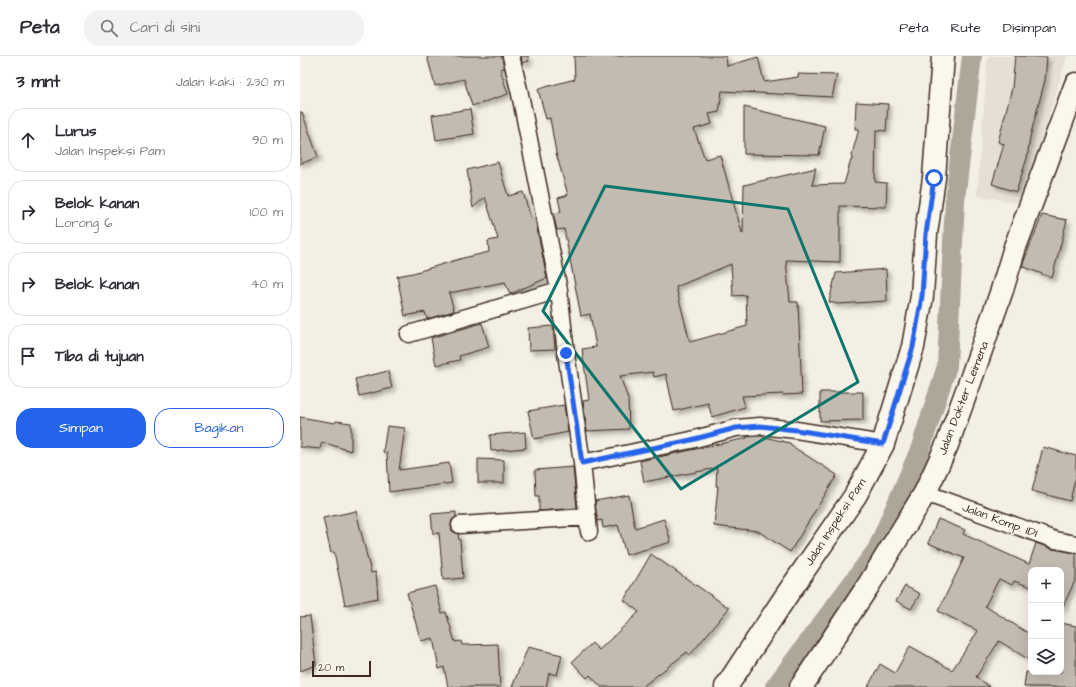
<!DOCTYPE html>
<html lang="id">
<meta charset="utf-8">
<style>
body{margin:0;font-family:"Architects Daughter",sans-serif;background:#f2f2f3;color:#2b2b33}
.controls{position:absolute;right:12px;bottom:12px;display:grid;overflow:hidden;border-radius:8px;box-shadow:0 4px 16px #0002}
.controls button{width:36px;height:36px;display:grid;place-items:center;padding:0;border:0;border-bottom:1px solid #e1e1e2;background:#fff;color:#2b2b33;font:20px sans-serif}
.scale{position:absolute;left:12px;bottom:10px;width:59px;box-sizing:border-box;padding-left:4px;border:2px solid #3b2a1e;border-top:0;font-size:11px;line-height:14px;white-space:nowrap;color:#3b2a1e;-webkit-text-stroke:3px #fbf7ec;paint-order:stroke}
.stop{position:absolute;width:12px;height:12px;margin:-9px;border:3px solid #2563eb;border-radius:50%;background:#fff}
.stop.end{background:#2563eb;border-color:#fff;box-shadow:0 1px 4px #0008}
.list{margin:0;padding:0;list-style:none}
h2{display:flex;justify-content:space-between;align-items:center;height:52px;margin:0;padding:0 16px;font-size:17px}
h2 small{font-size:13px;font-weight:400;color:#7c7c81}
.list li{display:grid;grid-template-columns:26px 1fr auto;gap:12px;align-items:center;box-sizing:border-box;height:64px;margin:0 8px 8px;padding:0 8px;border:1px solid #e1e1e2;border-radius:16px}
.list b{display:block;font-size:15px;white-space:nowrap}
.list p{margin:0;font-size:13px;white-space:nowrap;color:#7c7c81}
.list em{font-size:13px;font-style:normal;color:#7c7c81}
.actions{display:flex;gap:8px;padding:12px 16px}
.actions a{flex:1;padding:9px 0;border:1px solid #2563eb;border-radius:16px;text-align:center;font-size:14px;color:#2563eb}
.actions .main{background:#2563eb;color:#fff}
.icon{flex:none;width:22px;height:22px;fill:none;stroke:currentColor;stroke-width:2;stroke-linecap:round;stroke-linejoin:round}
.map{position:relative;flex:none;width:776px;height:631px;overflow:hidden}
header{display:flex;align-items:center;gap:24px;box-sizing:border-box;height:56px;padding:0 20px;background:#fff;border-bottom:1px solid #e1e1e2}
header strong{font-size:19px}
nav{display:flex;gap:22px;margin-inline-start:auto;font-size:14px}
.search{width:280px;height:36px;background:#f2f2f3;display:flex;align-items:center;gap:10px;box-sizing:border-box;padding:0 14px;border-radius:16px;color:#7c7c81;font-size:15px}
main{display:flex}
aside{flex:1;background:#fff}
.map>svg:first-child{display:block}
.built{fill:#e5dfd4}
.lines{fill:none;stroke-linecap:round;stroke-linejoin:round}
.canal{stroke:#afa69a;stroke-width:20}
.building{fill:#c3bbb0;stroke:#3b2a1e;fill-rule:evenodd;filter:url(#shadow)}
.minor-casing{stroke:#3b2a1e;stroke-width:19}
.primary-casing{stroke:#3b2a1e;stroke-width:25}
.minor{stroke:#fbf7ec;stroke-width:16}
.primary{stroke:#fbf7ec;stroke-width:22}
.route{stroke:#2563eb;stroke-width:5}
.marked{fill:none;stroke:#0f766e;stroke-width:3;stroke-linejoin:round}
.labels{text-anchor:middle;stroke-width:3;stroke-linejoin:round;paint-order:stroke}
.street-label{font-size:12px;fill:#3b2a1e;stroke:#fbf7ec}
</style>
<header>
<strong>Peta</strong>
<div class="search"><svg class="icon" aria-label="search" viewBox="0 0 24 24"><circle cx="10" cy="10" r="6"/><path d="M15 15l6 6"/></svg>Cari di sini</div>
<nav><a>Peta</a><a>Rute</a><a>Disimpan</a></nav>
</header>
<main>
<aside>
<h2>3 mnt<small>Jalan kaki · 230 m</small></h2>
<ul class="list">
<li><svg class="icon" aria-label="ahead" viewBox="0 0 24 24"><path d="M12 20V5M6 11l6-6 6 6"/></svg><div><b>Lurus</b><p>Jalan Inspeksi Pam</p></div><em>90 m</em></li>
<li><svg class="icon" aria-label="right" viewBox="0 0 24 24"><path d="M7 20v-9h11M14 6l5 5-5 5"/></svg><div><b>Belok kanan</b><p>Lorong 6</p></div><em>100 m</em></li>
<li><svg class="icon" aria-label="right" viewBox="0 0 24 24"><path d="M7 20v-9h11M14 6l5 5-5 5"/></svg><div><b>Belok kanan</b></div><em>40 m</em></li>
<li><svg class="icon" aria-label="arrive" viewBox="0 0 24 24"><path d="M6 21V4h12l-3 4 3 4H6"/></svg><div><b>Tiba di tujuan</b></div></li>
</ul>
<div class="actions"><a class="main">Simpan</a><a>Bagikan</a></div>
</aside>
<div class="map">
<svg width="776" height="631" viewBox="0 0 776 631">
<defs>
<filter id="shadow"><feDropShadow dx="3.5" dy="3.5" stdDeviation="2" flood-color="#0004"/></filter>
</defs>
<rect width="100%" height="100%" fill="#f3efe4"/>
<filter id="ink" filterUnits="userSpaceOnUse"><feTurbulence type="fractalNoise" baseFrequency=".025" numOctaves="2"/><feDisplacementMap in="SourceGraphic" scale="8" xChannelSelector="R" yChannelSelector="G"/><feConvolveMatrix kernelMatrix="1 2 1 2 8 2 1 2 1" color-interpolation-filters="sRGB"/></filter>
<g filter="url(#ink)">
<path class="built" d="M688,0H767L722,148L677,139Z"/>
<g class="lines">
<path class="canal" d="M475,631L577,494L620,394L647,310L655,144L672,0"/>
</g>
<path class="building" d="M127,0H202L204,12L200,13L208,38L172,50L164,23L135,30Z
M221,0H228L229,5L222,7Z
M274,0H426L427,10L458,1L464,26L498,21V18L537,19L532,41L422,35L419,56L409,58L412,68L394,73L405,103L420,99L442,177H443L444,129L516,112L512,129L544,128L551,104L553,103L552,98L559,73H555L556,46L588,48L586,75L576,74L575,126L587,127L586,151L540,150V206L486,204L490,246H498L502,338L483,339V338L442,340L445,351L412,361L408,347L374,355L366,318L354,321L353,316L320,320L328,343L329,373L287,375L283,345L289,344L282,293L296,291L290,258L281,260L264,173L257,174L253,157L261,156L258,142L268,139L256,97L250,62L246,63L238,33L275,23ZM431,208L433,240L446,239L447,270L390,286L376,231Z
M715,0L747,1L745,24L730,81L727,102L716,136L692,128L704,88L698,86L712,32Z
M444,51L525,70L519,99L444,98Z
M170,53L174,78L136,84L132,59Z
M0,56H2L18,101L0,108Z
M198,106L208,140L223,136L231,163L235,162L247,222L210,238L205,226L149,237L154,255L127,263L125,256L105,260L97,220L113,217L163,202L189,196L188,185L198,183L185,141L173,152L167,114Z
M742,159L767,164L752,222L722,210Z
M586,213L587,245L538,248L529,246L536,217Z
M182,267L189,291L159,300L160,304L136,309L131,282Z
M253,270L255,293L229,294L228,272Z
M88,315L92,332L59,340L55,323Z
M520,336H563V364L520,365Z
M264,349L268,376L234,383L228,355Z
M0,361L35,367L36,365L51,367V395L22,386L20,393L0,391Z
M87,370L105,372L99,414L149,407L152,427L89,436L87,397L83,396Z
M225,376L226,392L191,395L190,379Z
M460,380L490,387V389L537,419L490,496L458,475L414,470L418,430H416L417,412L344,426L340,405L447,382L446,381Z
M743,391L776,400V420L770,445L732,435Z
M178,403L204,404V427H178Z
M273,411L277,452L239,455V440H236L235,414Z
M329,439L335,472L364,463L371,486L326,499L318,469L303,472L302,464L297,465L295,445Z
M56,455L71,517L76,516L78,542L45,549L34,496L31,497L23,462Z
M156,456V461L152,464L151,470L152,475L158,478L159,484H160L163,522L143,524L139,477L133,478L131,458Z
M638,463L665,474L663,478L729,508L736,487L753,493L775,497L776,498V522L761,555V514H731V531L714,525L712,529L699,523L685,550L731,579V605L699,585L676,621L690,631H568L580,608L595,617L610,590L652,614L678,575L638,555L664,502L628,487Z
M351,498L429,552L390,599L387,596L342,631H301L290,619L287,622L272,606L292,587L299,594L339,556L324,544Z
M135,530L142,557L146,556L155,586L161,585L162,589L198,588L200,631H148L144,611L139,613L133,582L121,585L107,537Z
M605,530L620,538L611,553L596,545Z
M10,560L16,609L0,615V561Z
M761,567L776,570V631H724L726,616H761Z
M228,591L262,599L257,619L249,617L246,631H212Z"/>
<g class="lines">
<g class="minor-casing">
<path id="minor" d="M211,0L220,38L259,234L266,297L282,407L289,476
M109,278L259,234
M282,407L391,384L436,372L460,370L496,374L583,388
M625,437L755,484L776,488
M160,469L288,461"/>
</g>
<g class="primary-casing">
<path id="primary" d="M426,631L486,540L555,440L583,388L613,291L622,240L626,178L634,122L643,0
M501,631L568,530L603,473L625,437L647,389L671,323L702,234L715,191L776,28"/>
</g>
<use href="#minor" class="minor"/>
<use href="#primary" class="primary"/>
</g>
</g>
<g class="lines" filter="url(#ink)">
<path class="route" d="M266,297L282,407L391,384L436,372L460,370L496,374L583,388L613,291L622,240L626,178L634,122"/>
</g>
<path class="marked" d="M305,130L488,153L558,326L381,433L243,255Z"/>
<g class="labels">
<g class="street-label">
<text transform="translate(663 342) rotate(-69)" y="4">Jalan Dokter Leimena</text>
<text transform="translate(700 464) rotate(20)" y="4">Jalan Komp. IDI</text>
<text transform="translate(535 466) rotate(-57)" y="4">Jalan Inspeksi Pam</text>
</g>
</g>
</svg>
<div class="controls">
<button>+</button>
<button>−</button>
<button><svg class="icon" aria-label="layers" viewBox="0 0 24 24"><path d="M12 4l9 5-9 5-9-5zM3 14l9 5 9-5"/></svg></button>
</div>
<div class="scale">20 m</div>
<div class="stop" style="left:634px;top:122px"></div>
<div class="stop end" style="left:266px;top:297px"></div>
</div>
</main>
